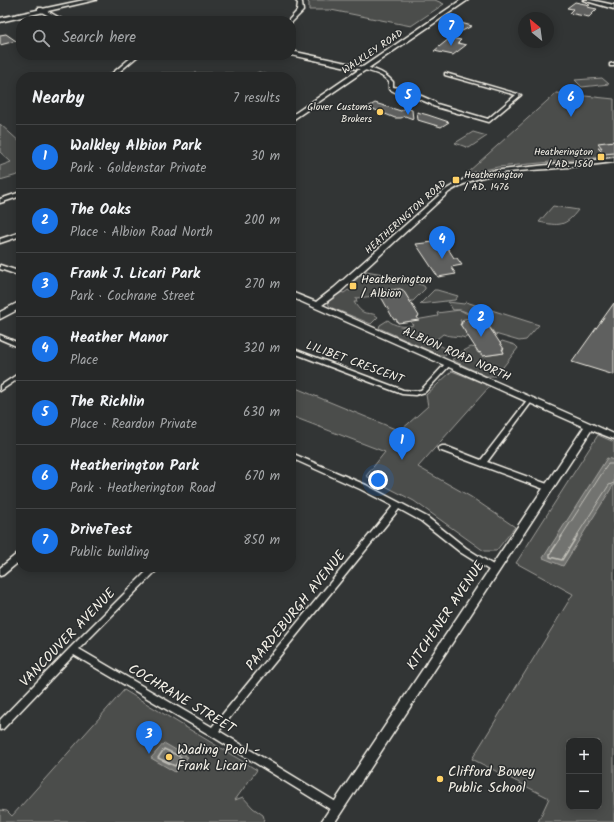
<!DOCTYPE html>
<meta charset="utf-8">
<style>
body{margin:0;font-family:Kalam,sans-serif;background:#323434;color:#f1f3f6}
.controls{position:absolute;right:12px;bottom:12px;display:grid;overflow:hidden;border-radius:8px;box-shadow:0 2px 10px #0003}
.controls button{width:36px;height:36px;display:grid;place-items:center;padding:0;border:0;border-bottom:1px solid #424445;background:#262828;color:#f1f3f6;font:20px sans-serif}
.compass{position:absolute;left:518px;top:12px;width:36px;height:36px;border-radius:50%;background:#262828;box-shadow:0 2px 10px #0003;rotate:331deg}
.you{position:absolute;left:378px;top:480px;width:14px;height:14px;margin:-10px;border:3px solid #fff;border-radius:50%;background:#1a73e8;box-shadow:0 0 0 6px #1a73e833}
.badge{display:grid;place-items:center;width:26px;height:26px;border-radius:50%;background:#1a73e8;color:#fff;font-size:13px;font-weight:700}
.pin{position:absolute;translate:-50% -33px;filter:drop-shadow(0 1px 2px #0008)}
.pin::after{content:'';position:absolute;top:21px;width:14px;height:12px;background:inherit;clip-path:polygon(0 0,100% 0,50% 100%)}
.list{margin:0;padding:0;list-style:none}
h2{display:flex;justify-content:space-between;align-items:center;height:52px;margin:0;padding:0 16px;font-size:17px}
h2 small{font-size:13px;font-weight:400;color:#a4a6a8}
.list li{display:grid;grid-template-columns:26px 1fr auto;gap:12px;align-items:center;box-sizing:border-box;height:64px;padding:0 16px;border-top:1px solid #424445}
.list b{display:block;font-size:15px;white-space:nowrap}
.list p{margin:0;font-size:13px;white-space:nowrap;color:#a4a6a8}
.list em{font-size:13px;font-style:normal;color:#a4a6a8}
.icon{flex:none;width:22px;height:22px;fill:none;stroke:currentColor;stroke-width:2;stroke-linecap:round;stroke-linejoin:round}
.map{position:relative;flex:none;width:614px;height:822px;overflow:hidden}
.search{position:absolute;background:#262828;box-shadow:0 2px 10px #0003;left:16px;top:16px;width:280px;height:44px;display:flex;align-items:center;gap:10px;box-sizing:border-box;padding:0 14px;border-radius:16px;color:#a4a6a8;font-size:15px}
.panel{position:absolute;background:#262828;box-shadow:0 2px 10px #0003;left:16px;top:72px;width:280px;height:500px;border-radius:16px}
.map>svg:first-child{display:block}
.green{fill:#4b4d4c;stroke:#a09f9a;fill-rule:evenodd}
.water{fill:#727370;stroke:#a6a5a0}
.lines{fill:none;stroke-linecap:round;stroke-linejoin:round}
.shore-far1{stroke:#c0bfb8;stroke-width:1}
.shore{stroke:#c0bfb8;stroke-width:1.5}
.building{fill:#5f605f;stroke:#f4f1e8}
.minor-casing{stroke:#f4f1e8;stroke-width:3}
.tertiary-casing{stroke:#f4f1e8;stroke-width:3}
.secondary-casing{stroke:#f4f1e8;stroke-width:3}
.primary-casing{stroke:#f4f1e8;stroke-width:3}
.minor{fill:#2a2d2e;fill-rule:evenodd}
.tertiary{fill:#2a2d2e;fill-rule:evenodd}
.secondary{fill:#2a2d2e;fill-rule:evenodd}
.primary{fill:#2a2d2e;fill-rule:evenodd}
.poi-dot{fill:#ffd166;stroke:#2a2d2e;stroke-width:1.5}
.labels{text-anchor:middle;stroke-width:3;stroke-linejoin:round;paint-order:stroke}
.far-street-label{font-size:10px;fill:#f4f1e8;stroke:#2a2d2e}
.far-poi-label{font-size:10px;fill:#f4f1e8;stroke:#2a2d2e;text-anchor:end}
.poi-label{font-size:12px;fill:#f4f1e8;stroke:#2a2d2e;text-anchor:start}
.street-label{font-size:12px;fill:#f4f1e8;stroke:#2a2d2e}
.near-street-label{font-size:14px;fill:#f4f1e8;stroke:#2a2d2e}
.near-poi-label{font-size:14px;fill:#f4f1e8;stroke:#2a2d2e;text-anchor:start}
</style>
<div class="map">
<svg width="614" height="822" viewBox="0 0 614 822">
<rect width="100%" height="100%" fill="#323535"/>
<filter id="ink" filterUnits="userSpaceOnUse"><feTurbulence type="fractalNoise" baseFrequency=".025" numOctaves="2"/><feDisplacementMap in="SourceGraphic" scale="8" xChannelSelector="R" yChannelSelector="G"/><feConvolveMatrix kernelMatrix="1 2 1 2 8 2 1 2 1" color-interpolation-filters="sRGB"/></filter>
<g filter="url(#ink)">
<path class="green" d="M306,0H435L444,4L411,26L331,10H309V3Z
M259,72L276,77H159L161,73H232L248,77Z
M602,78L609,84L582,87L575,80Z
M556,93L614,99V156L498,167L470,173L468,172Z
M0,124L21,143V174L0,180V166L11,162L0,152Z
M473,132L487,136L469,148L455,143Z
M553,206L578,210C565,227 559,226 539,222Z
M366,271L389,275L422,285L425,287V289L413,301H410L400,289L380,291L375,296L356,298L357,302H354C365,320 369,309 378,317L371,324L330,307L328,303L330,299L340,292L344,293L348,290L350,291L355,287L350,285Z
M434,290H437L458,296L455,300L420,304Z
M448,302L464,304L466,302L539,325L526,340L519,341L495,334L482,317C471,318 466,308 453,310Z
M460,310L477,319L474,317L460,320L462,324H460L468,336L465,338C457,335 454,338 443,334L433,342L447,349V353L445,355H439L379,328L380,325L388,320C394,326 405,328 413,325L410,321L438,316L437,313Z
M502,341L515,345L518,348L496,376H486L452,360L456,355L471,347L476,348L477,352L483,356L504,353L500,343Z
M452,371L490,386L418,467L471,497L515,527L496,551H484L414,501L366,476L385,452L291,416V386L400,431L428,406L426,395Z
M598,435L614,442V822H538L549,798L472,759L573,594L516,563ZM569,741H599V807H569Z
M124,690L257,770L235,800L243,797L253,808L263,815L264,818L263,822H0V810L7,811L12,816Z"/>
<path class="water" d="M607,458L614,460V484L563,566L543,558Z
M164,743L188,757L175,772L151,758Z"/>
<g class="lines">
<path class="shore-far1" d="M561,537L608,464H614
M576,537L609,485L614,483"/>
<path class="shore" d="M562,536L550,554V557L562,560L577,536
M164,749L181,757L175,766L158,758Z"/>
</g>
<path class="building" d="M575,2L590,5L587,7L597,9L589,17L569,13L573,9L567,8Z
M457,22L472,26L462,31L448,28Z
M6,34L16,41L0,45V35Z
M450,38L461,40L458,43L466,45L453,55L434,51Z
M375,103L401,111L405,108L412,110L413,119L405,116L401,118H395L368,107Z
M417,112L428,115L449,122L441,127L421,121L418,120Z
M614,141V153L604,154L598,148H602L598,143Z
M434,242L439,249L447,247L454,258H457L462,265L451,267L456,274L438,277L416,244Z
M400,289L403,290L419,316L417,317L419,320L398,323L396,319L394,320L379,293H381L380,291Z
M614,303V375L572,362Z
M481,319L484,320L494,334L504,349H502L504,353L483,356L480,352L479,353L460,324H462L461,322Z"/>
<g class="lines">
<g class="minor-casing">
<path id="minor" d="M134,55H139L113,77H108Z
M614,63V66H610V64Z
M354,66C368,66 384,71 393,82V87L405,89L435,102L437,104L488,119L516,95L445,75V73L521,95L489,122L433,106L431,104L410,95L397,93L389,89V82C380,72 367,71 354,68Z
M21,192V196L0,203V199Z
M21,232V236L0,243V239Z
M0,265L21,272V276L0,269Z
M0,335L21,344V348L0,339Z
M291,348L403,390L415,391L421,390L446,363L448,362L451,364L425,392L415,395L402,394L291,352Z
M21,372V377L0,391V386Z
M530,398L533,400L487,462L550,485L551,487L550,489H544L439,450L438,448L442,446H445L481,460L528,399Z
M586,424H592L614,434V439L586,428L585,426Z
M291,453L366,485L427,517L466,548L498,568L499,570L498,572H492L460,552L421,521L399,509L219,731L341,805L342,808L341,811L337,812L333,811L210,735L74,655L3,729L0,730V720L70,648L151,567H160L79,649L212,727L393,506L360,489L291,458Z
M21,552V560L3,575L0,576V568L18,553Z"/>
</g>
<g class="tertiary-casing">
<path id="tertiary" d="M295,0H300L302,2L303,11L291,23V21H288L297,11L298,3Z
M583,0H591L614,5V9Z
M38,8H42L65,21H58L38,10Z
M291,51L356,65L359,67L356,69L291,55Z
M614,158V162C592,165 569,167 547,169C512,171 479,173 449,192L340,292L322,305L592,424L594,426L335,822H321L584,427L291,297V292L316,302L334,288L445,190L466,178L492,171Z"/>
</g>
<g class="secondary-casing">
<path id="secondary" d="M461,0H468L291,121V116Z
M21,301V308L0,319V312Z"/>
</g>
<g class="primary-casing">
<path id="primary" d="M84,0H96L0,22V18Z"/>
</g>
<use href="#minor" class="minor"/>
<use href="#tertiary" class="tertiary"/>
<use href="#secondary" class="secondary"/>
<use href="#primary" class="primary"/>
</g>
</g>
<g class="poi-dot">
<circle cx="380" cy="112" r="4"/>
<rect x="597" y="153" width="8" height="8" rx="2"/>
<rect x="452" y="176" width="8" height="8" rx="2"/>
<rect x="349" y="282" width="8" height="8" rx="2"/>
<circle cx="169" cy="757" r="4"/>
<circle cx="440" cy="779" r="4"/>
</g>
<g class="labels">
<g class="far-street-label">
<text transform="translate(372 51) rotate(-34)" y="4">WALKLEY ROAD</text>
<text transform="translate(405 216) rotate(-42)" y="4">HEATHERINGTON ROAD</text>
</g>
<g class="far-poi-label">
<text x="372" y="110">Glover Customs<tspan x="372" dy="12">Brokers</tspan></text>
<text x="593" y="155">Heatherington<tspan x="593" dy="12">/ AD. 1560</tspan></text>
<text x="464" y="178" text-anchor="start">Heatherington<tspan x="464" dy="12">/ AD. 1476</tspan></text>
</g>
<g class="poi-label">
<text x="361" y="283">Heatherington<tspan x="361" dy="14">/ Albion</tspan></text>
</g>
<g class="street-label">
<text transform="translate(457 354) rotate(24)" y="4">ALBION ROAD NORTH</text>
<text transform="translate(355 362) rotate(20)" y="4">LILIBET CRESCENT</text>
</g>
<g class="near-street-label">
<text transform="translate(295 610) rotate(-51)" y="5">PAARDEBURGH AVENUE</text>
<text transform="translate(445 615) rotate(-56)" y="5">KITCHENER AVENUE</text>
<text transform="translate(67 637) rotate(-46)" y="5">VANCOUVER AVENUE</text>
<text transform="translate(182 698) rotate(31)" y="5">COCHRANE STREET</text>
</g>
<g class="near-poi-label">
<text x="177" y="754">Wading Pool -<tspan x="177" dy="16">Frank Licari</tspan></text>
<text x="448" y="776">Clifford Bowey<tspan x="448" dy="16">Public School</tspan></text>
</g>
</g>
</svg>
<div class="controls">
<button>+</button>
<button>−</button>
</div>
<svg class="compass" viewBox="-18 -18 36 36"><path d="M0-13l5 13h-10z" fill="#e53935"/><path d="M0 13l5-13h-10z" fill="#a4a6a8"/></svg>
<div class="you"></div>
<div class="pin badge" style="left:402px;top:460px">1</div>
<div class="pin badge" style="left:481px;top:337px">2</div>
<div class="pin badge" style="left:149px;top:754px">3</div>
<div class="pin badge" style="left:442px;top:259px">4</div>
<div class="pin badge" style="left:408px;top:115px">5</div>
<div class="pin badge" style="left:571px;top:117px">6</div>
<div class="pin badge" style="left:451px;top:46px">7</div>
<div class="search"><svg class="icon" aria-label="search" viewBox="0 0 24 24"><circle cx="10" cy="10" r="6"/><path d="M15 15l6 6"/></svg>Search here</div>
<section class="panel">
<h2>Nearby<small>7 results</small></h2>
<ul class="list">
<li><span class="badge">1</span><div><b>Walkley Albion Park</b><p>Park · Goldenstar Private</p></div><em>30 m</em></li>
<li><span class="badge">2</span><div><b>The Oaks</b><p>Place · Albion Road North</p></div><em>200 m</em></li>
<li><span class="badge">3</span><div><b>Frank J. Licari Park</b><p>Park · Cochrane Street</p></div><em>270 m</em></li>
<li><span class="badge">4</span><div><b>Heather Manor</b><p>Place</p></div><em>320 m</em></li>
<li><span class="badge">5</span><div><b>The Richlin</b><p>Place · Reardon Private</p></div><em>630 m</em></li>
<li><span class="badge">6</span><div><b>Heatherington Park</b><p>Park · Heatherington Road</p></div><em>670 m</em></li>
<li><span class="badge">7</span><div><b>DriveTest</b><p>Public building</p></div><em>850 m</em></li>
</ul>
</section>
</div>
